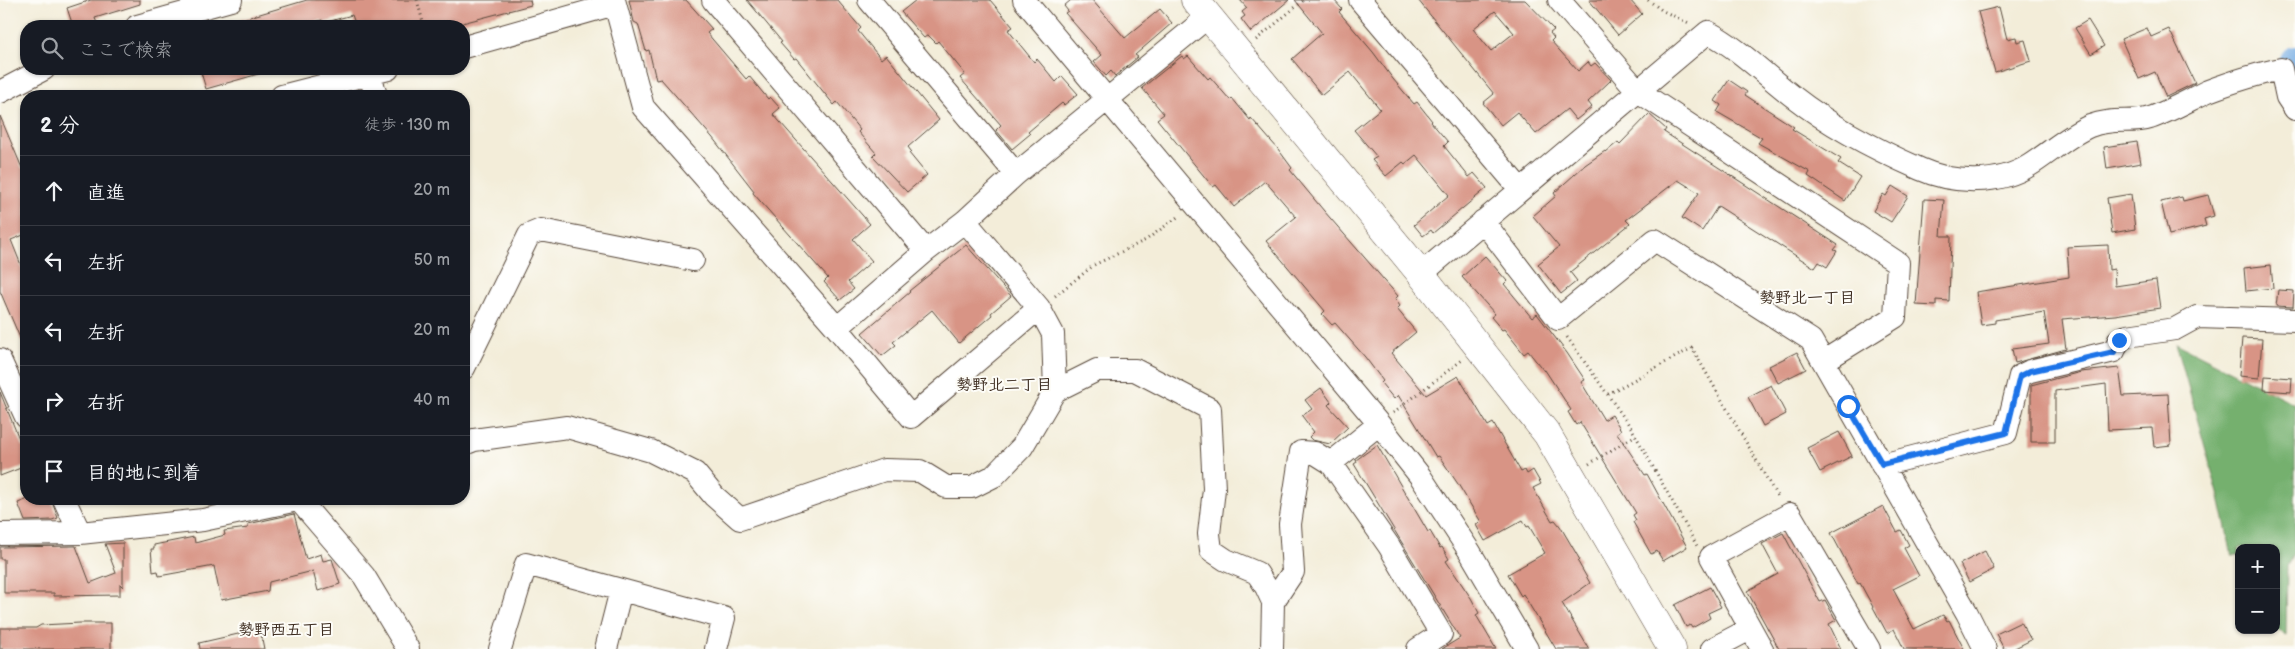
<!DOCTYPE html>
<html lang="ja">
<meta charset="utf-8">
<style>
body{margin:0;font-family:"Balsamiq Sans","Klee One",sans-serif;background:#20242c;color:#f1f3f6}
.controls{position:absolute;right:15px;bottom:15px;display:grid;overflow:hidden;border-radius:10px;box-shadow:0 1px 4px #0004}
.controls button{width:45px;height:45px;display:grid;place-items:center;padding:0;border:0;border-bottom:1px solid #363941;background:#171b24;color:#f1f3f6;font:25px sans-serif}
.stop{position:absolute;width:15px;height:15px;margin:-11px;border:4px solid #1a73e8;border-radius:50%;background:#fff}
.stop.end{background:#1a73e8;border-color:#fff;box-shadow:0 1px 5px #0008}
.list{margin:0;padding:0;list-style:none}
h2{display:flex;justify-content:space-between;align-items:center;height:65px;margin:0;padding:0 20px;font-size:21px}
h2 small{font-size:16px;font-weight:400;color:#9ea1a6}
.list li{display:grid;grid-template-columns:32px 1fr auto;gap:15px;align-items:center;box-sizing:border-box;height:70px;padding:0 20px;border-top:1px solid #363941}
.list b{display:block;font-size:19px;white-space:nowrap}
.list em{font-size:16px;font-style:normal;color:#9ea1a6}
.icon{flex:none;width:28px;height:28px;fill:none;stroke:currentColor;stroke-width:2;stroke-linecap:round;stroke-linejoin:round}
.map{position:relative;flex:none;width:2295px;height:649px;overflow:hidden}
.search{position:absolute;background:#171b24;box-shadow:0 1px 4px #0004;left:20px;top:20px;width:450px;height:55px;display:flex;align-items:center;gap:12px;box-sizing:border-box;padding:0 18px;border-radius:20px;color:#9ea1a6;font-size:19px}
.panel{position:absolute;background:#171b24;box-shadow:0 1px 4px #0004;left:20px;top:90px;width:450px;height:415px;border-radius:20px}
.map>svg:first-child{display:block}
.forest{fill:#74b06e;stroke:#586d46}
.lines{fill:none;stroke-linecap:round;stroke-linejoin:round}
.river{stroke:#75ace4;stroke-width:34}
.building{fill:#d89485;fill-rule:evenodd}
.minor-casing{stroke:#57473a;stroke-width:24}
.tertiary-casing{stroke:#57473a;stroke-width:29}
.path{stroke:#57473a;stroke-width:3;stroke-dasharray:1 4;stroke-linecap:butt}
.minor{stroke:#fff;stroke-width:22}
.tertiary{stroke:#fff;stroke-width:28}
.route{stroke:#1a73e8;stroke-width:6}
.labels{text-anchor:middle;stroke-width:4;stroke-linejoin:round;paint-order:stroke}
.neighbourhood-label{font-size:16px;font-weight:bold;fill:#3b2a1e;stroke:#fdfcf7}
</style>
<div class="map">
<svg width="2295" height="649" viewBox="0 0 2295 649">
<rect width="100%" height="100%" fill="#fdfcf7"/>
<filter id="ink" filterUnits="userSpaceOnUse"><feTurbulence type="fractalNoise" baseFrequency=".02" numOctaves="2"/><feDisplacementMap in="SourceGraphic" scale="10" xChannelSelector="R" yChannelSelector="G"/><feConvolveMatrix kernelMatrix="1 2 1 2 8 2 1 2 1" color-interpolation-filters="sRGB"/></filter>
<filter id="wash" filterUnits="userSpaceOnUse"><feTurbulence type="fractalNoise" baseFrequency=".0096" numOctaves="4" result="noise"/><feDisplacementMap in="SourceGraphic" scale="20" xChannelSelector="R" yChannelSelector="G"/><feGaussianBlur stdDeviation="1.12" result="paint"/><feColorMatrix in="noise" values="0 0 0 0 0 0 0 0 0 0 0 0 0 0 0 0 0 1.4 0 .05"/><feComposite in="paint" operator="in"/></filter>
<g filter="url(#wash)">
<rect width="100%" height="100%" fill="#f3edd9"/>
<path class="forest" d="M2176,343L2295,404V551L2287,566L2286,635L2276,629V548H2239V555H2232L2219,497Z"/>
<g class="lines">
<path class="river" d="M2295,63L2292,84L2295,90"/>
</g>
<g id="blocks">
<path class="building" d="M91,0H140V4L95,18L98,26H73L67,8Z
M307,0H530L531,5L451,26H356L352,15L323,23L322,20L300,26H233V22Z
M629,0H686L712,29L707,33L746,79L749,76L768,99L770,97L780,108L773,114L870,224L853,239L872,261L848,282L854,289L840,300L824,282L828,278L753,193L754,191L712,137L661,79L656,80L649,50L646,51L638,24L634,22Z
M747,0H837L861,28L858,31L881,59L886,55L939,120L908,147L911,151L909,153L927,175L907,192L873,156L876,153L858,132L860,130L837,102L834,105L796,58L794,59L780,43L782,42Z
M916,0H990L1013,27L1008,30L1034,62L1037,59L1056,82L1062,76L1078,94L1064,105L1062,103L1028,132L1030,134L1012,149L996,130L1001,125L960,78L965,74L938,41L936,43L928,35L924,38L901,12Z
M1071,0H1092L1125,38L1160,9L1172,23L1135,55L1138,57L1115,76L1111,71L1106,76L1094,62L1102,55L1065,13L1068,11L1064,6Z
M1240,0H1289L1251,32L1241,19L1245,16L1242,12L1247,8Z
M1295,0H1334L1342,9L1339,12L1373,52L1393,79L1414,104L1417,102L1432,121L1431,122L1448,142L1444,146L1469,177L1474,173L1487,188L1433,233L1431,230L1423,236L1414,225L1449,195L1416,155L1405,164L1403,162L1386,176L1372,160L1377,157L1354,130L1380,109L1350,72L1322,95L1292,59L1322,33Z
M1418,0H1525L1554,30L1550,33L1554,38L1551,41L1578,71L1588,62L1591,66L1595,63L1611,80L1588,102L1592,107L1576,120L1567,109L1536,134L1517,112L1501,125L1483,103L1494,94ZM1495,11L1514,33L1491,51L1473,29Z
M1589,0H1630L1642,14L1618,35Z
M1999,7L2007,39L2016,37L2017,42L2025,40L2031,61L1995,72L1978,12Z
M2088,20L2104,46L2091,54L2075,28Z
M2147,28L2151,37L2169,29L2195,83L2166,97L2155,72L2139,79L2121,39Z
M1182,56L1184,59L1188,56L1208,79L1210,77L1230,100L1232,98L1250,120L1251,118L1278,149L1292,168L1290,170L1324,211L1398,296L1395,299L1400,306L1397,309L1416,332L1391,353L1426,395L1458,376L1488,426L1493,423L1521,472L1525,470L1527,474L1533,470L1541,484L1533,488L1552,521L1555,520L1560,526L1580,560L1578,562L1590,583L1562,603L1589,649H1556L1523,594L1521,596L1508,574L1545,553L1529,526L1527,527L1523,520L1485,541L1476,525L1481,522L1458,484L1439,456L1436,457L1398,395L1394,399L1381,383L1383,381L1365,357L1335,323L1332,325L1322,314L1325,311L1266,241L1296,217L1265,181L1234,207L1216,185L1213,187L1157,119L1164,114L1142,88Z
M200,69H262V73L206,89Z
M1729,80L1747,92L1745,95L1794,127L1792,129L1841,159L1838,163L1860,177L1845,201L1808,176L1810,172L1758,143L1762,138L1717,112L1721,105L1715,101Z
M1649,114L1666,129L1664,132L1838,245L1834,250L1837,251L1827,267L1819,262L1815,268L1718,206L1702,231L1682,218L1699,193L1678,180L1626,220L1630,224L1570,272L1577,281L1561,294L1538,264L1559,247L1533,216L1556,196L1554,193L1585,165L1605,151L1606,152L1618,142L1620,144Z
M0,116L22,168L26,167V234L11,240L23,270L26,269V352L0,291Z
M2137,142L2141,163L2107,169L2104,147Z
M1892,186L1908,196L1891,222L1873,211L1883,194L1886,196Z
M2131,194L2135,229L2112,233L2107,198Z
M2208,195L2214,216L2204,219L2206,226L2169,235L2161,202L2182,197L2183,201Z
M1924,199L1944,200L1941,236H1951L1949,301L1936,300V306L1916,305Z
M966,245L1011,296L991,313L992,315L959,343L932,310L893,342L896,345L882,356L862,333L910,292L909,291Z
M2108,245L2109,270L2114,269L2115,286L2156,280L2160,308L2115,315L2062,319L2066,349L2015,363L2012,349L2049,344L2044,312L1995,320V323L1981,325L1976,292L2069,277L2067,247Z
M1485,256L1507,281L1504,284L1532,318L1537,314L1567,353L1585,380L1581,382L1604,420L1612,415L1621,430L1617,433L1645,475L1647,474L1687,547L1663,561L1657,551L1651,554L1633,522L1636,520L1633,515L1636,513L1580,422L1576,425L1568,412L1571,410L1545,370L1544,371L1528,351L1524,354L1504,329L1502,330L1491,317L1495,314L1462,277Z
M2271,265L2273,288L2246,291L2244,268Z
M2278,290L2294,291L2293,307L2276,306Z
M2242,338L2262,339L2259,378L2239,376Z
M1797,352L1806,369L1778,383L1769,366Z
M2119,368L2123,396L2168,394L2171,445L2154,447L2152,428L2108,430L2106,384L2055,391V442H2031V385L2081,372Z
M2265,376L2292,378L2291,392L2264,390Z
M1771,385L1786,414L1763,426L1748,397Z
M1321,388L1331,402L1328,405L1348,427L1330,444L1312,440L1309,437L1314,432L1302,416L1312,409L1305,400Z
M0,392L22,446L26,445V466L0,476Z
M1839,432L1852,456L1820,472L1807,448Z
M1377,445L1428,532L1430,531L1440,548L1442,547L1449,559L1446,561L1471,598L1479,613L1476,615L1496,649H1442L1460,638L1354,464L1357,462L1356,460Z
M28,499H51L58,518L52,520L25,521L18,503Z
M1883,506L1897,532L1901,530L1909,545L1904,548L1919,576L1893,589L1914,629L1943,615L1947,621L1949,620L1964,649H1904L1894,629L1887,633L1860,583L1858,584L1831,533Z
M294,514L306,559L321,554L323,561L332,559L340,584L318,591L313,571L269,582L268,591L221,600L214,566L159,576L158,571L153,572L151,549H154V545L194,537L195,543L225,535L224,531L248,528V524Z
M1783,533L1820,602L1825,600L1836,620L1829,624L1841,649H1779L1747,591L1778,574L1762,544Z
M123,543V587L120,584V595L54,596V593H4V559H0V547L76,546L90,583L116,573L105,544Z
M1985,551L1994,569L1969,582L1960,564Z
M1710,587L1721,607L1708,613L1710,618L1692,628L1690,625L1686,627L1675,605Z
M2021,622L2031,640L2013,649H2004L1996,634Z
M80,623H111V649H0V628H36L41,625Z
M260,629L264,649H200L199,643Z"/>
</g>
</g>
<g filter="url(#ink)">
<use href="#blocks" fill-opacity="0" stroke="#57473a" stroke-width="1"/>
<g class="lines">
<g class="minor-casing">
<path id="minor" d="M614,0L643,107L837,328L911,417L1039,308
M713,0L926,251
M869,0L1016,174
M1024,0L1379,424L1420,476L1470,552L1527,649
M1360,0L1520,189
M1559,0L1638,91L1898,263L1895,317L1824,361
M137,26L231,0
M464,47L615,4
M370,74L376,96
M0,92L44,69
M282,96L388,69
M1483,221L1558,319L1655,240L1811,340L1967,613L1985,649
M1421,274L1708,32C1740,49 1766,76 1795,98C1832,127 1877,150 1920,169C1953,184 1999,185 2030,165C2049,153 2069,135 2090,126C2113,117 2131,124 2150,118C2170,111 2189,100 2208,91C2232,82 2256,74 2281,69L2287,97L2295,109
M837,328L926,251L965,221L1016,174L1209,16
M0,360L26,417
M464,368L529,235L541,230L693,260
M1055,391L1097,370H1135L1210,409L1214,489L1209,534L1211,550L1226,560L1257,573L1266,587L1273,602
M464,444L474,440L567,427L651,451L695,473L714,496L740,519L884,470L920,471L946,487H972L994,476L1022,447L1055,391L1053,334L1039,308L965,221
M1331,463L1379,424
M1882,465L2006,433L2020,376L2030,371L2114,351L2119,340L2127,336L2175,329L2197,317L2295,320
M64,499L80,533
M298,499L364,576L408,649
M0,534L80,533L203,520L302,499
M500,649L526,564L724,618L716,649
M606,649L621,590
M1272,649L1273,602L1293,572L1290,524L1301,452L1315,453L1331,463L1389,546L1441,634L1418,649
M1712,649L1750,629
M1762,649L1711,557L1790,514L1869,649"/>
</g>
<g class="tertiary-casing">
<path id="tertiary" d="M1195,0L1421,274L1547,434L1672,649"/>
</g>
<path class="path" d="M417,0L424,26
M1648,0L1663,11L1689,23
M1256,40L1304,0
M1055,296L1094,265L1146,240L1179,216
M1567,337L1632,429L1697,546
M1608,394L1692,348L1778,498
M1393,413L1462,360
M1589,464L1636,435"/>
<use href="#minor" class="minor"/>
<use href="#tertiary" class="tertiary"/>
</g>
</g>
<g class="lines" filter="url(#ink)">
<path class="route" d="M1848,406L1882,464L2006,433L2020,376L2030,371L2114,352L2119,340"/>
</g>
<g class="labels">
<g class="neighbourhood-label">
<text x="1807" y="303">勢野北一丁目</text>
<text x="1004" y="390">勢野北二丁目</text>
<text x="286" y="635">勢野西五丁目</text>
</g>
</g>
</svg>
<div class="controls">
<button>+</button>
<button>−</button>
</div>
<div class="stop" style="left:1848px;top:406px"></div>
<div class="stop end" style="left:2119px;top:340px"></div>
<div class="search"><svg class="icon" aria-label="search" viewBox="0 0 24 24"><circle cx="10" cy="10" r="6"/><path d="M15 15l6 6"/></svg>ここで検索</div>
<section class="panel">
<h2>2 分<small>徒歩 · 130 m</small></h2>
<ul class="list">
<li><svg class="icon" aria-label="ahead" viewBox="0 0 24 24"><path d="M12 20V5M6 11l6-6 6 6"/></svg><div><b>直進</b></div><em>20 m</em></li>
<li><svg class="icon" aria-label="left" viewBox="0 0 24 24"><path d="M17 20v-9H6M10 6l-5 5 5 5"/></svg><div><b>左折</b></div><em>50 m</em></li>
<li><svg class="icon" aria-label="left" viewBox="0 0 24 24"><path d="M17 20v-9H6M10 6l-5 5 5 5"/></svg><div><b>左折</b></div><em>20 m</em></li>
<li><svg class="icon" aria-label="right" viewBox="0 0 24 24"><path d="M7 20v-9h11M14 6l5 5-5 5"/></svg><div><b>右折</b></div><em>40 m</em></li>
<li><svg class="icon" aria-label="arrive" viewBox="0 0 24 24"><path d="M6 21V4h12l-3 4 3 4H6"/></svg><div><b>目的地に到着</b></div></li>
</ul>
</section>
</div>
